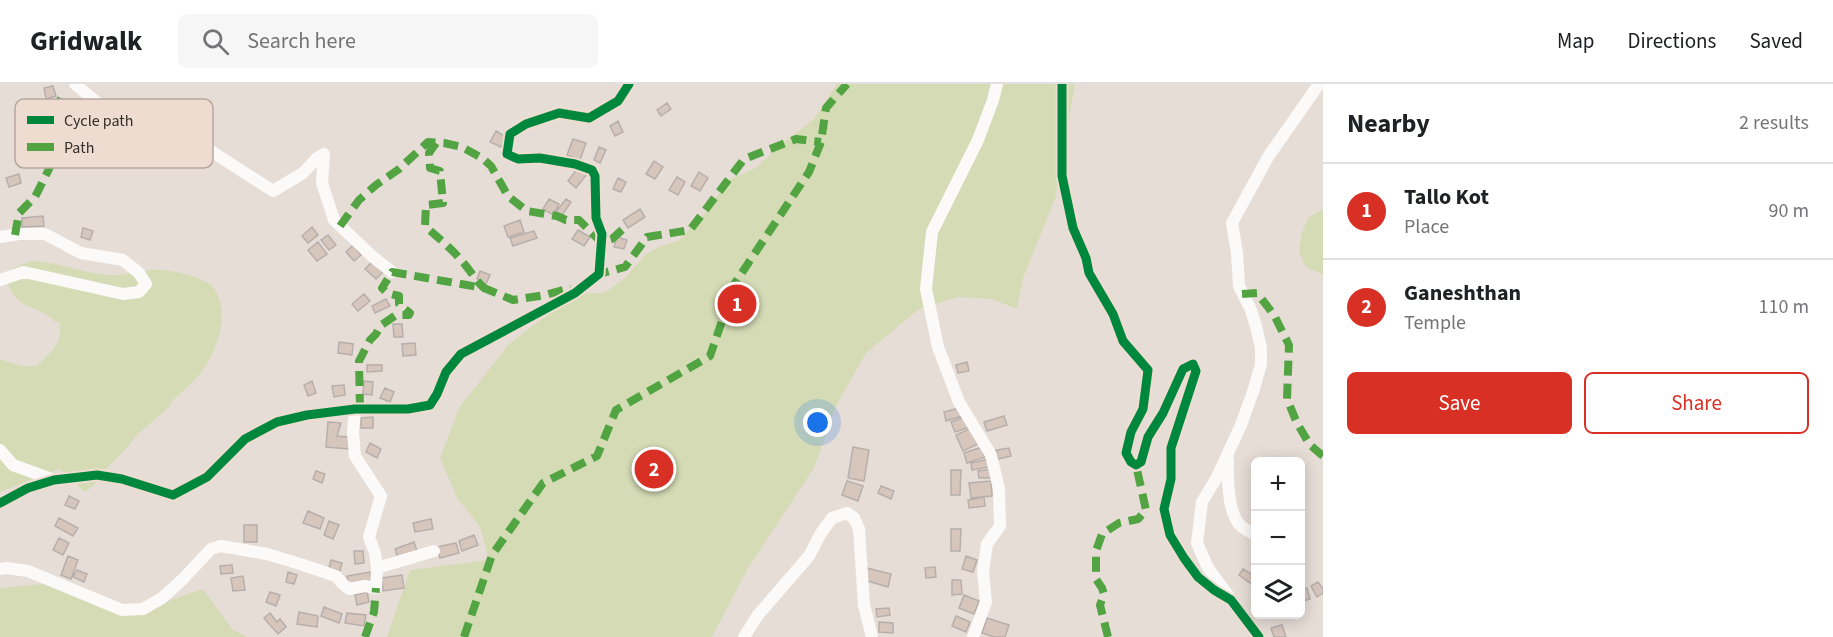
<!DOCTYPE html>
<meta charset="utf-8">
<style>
body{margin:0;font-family:"Source Sans 3",sans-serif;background:#f6f6f6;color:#202124}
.controls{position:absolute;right:18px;bottom:18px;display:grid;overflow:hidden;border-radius:9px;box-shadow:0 3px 15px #0003}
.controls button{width:54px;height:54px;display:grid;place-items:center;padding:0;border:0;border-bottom:2px solid #e0e0e0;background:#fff;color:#202124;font:30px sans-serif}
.you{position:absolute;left:818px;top:339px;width:21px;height:21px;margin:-15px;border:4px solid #fff;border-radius:50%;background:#1a73e8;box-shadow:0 0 0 9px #1a73e833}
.badge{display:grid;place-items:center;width:39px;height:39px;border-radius:50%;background:#d93025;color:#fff;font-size:20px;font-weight:700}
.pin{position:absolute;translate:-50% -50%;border:3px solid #fff;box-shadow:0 2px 6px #0006}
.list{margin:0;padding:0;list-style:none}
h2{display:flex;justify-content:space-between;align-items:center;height:78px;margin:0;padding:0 24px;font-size:26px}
h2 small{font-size:20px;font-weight:400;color:#757577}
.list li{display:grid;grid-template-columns:39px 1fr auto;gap:18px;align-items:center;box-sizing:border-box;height:96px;padding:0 24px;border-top:2px solid #e0e0e0}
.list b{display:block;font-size:22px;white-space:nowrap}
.list p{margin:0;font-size:20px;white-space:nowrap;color:#757577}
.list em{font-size:20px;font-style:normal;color:#757577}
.actions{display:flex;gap:12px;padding:18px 24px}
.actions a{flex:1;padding:14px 0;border:2px solid #d93025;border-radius:9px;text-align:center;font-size:21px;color:#d93025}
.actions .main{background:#d93025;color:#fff}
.icon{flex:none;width:33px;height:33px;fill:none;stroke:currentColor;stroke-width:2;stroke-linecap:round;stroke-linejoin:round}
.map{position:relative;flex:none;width:1323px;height:553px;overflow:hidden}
header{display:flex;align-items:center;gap:36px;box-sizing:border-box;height:84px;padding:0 30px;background:#fff;border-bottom:2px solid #e0e0e0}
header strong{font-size:28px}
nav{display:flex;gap:33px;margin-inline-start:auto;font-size:21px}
.search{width:420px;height:54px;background:#f6f6f6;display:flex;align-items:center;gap:15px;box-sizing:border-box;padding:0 21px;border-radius:9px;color:#757577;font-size:22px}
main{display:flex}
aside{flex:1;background:#fff}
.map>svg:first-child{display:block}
.green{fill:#d5dcb5}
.building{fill:#d7c6bc;stroke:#b7afab;stroke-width:1.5}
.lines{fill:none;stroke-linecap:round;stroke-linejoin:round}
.street{stroke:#fbfaf9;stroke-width:12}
.quiet{stroke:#52a442;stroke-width:8;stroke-dasharray:15 8;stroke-linecap:butt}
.cycleway-casing{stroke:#eedcd0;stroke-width:13}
.cycleway{stroke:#00873e;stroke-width:9}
.key{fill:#eedcd0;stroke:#b6a79e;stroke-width:1.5}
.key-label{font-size:16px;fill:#332c28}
</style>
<header>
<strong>Gridwalk</strong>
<div class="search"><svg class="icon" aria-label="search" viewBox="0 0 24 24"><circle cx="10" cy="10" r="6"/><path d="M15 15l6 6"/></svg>Search here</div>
<nav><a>Map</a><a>Directions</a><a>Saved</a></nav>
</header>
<main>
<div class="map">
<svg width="1323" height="553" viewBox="0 0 1323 553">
<rect width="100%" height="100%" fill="#e7ddd7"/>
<path class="green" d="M837,0H1075L1055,115L1023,194L1017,225L991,215L959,213L919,225L866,269L836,322L814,384L748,484L712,553H387L410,486L489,476L480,443L457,414L440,374L459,324L508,261L532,242L581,209H604L624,195L646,170L661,162L678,157L708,126L727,97L757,83L779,62L814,35Z
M1323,125V191L1306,183L1299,169L1301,151L1308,134Z
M31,177C57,177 81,189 107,191C127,193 146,183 166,186C179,188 201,193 212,202C217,207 218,212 220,218C225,242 217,263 205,283C197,295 184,306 173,316L170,322L137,351L127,364L105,386L93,402L85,408L59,385L0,408V275L21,282H37C51,267 64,260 59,238H55C45,225 27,225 17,215C13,211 9,203 7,198L13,184Z
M55,499L128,531L203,505L233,546L247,553H0V504Z"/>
<path class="building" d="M53,2L56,12L46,15L44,4Z
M667,19L671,25L661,32L657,26Z
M618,37L623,48L615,52L610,42Z
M496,47L506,53L501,63L490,58Z
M573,55L586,59L580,76L567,71Z
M599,63L606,66L600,79L594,76Z
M654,77L663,83L655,95L646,90Z
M578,84L587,90L576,104L568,97Z
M699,88L708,94L700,107L691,102Z
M19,90L21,99L9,103L6,94Z
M677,93L685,98L678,111L669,106Z
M618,94L626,98L621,108L613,105Z
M549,115L559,120L553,131L543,125Z
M566,115L571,118L561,133L555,129Z
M640,125L645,133L628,144L623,136Z
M43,132L44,142L22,143V134Z
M520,136L524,148L508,153L504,142Z
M312,143L318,151L308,159L302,152Z
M83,144L93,147L90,156L81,153Z
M578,146L590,153L584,162L572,155Z
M534,147L537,154L513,162L510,154Z
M328,151L336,161L329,166L321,156Z
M617,153L627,156L624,165L614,163Z
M318,158L327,170L317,177L308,166Z
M353,161L361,171L354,177L346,168Z
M372,178L383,188L376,195L365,185Z
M480,187L490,191L486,200L477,195Z
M364,210L370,217L358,227L352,220Z
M386,215L390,222L375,229L372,222Z
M393,240H402L403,253H394Z
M339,258L353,260L352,271L338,269Z
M415,259L416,271L403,272L402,260Z
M967,278L969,287L958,289L956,281Z
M367,281H382V287L367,288Z
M312,297L316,309L308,312L304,301Z
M364,297L373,298L372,311L363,310Z
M344,301L345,311L334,313L332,302Z
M385,304L394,308L390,318L380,314Z
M959,324L962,332L946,337L944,328Z
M966,332L969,343L955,348L951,338Z
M1004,332L1007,341L987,347L984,338Z
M373,333V344H361V334Z
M328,338L341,339L337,352L349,353V365L326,363Z
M971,344L978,360L963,367L956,351Z
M370,359L381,365L377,374L366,368Z
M853,363L869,366L864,397L848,394Z
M982,363L985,373L967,379L964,369Z
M1009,364L1011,372L998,375L996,366Z
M989,375L990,383L972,386L971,379Z
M992,385L993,394H979L978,387Z
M951,386H961L960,411H951Z
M316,387L325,390L322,399L313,395Z
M847,397L863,402L858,417L842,411Z
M991,397L992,412L971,414L969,399Z
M881,402L894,407L891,415L878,409Z
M69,412L79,417L75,425L65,421Z
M984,413L985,422L969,424L968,416Z
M308,427L324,434L320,445L303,439Z
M59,434L78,444L73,452L55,442Z
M431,435L433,445L415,448L413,439Z
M329,437L339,441L333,455L324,451Z
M244,441H257V458H244Z
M951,445H961L960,467H951Z
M474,451L478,461L462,467L459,457Z
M59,454L69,459L63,471L53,466Z
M414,458L417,467L398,474L395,465Z
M456,459L459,469L440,474L437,463Z
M354,467H363L364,479L355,480Z
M68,472L78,476L71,495L61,491Z
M966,472L977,476L973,488L962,485Z
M331,476L342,479L340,487L329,484Z
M232,481L233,489L221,490L220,482Z
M935,483L936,493L926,494L925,484Z
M867,484L891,490L888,503L864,496Z
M1243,485L1256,493L1253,501L1239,491Z
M77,486L87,490L84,498L73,493Z
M288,488L297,491L294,500L286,498Z
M370,488L372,497L348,500L347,492Z
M402,491L404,504L383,507L382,494Z
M243,492L245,506L233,507L231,494Z
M952,496H961L962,510L952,511Z
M1318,498L1323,505V509L1317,513L1311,502Z
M1307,504L1310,515L1300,518V506Z
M270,508L280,511L276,522L266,518Z
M367,508L369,518L357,521L355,511Z
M964,511L979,517L974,530L959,524Z
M324,523L342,530L339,539L321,532Z
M889,524L890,531L877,533L876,525Z
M299,528L318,532L317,543L297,540Z
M270,529L277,538L280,535L286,543L278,550L264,534Z
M347,529L366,531L364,542L345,539Z
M956,532L970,538L966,548L952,542Z
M987,534L1009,541L1005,553H994L982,549Z
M879,538L893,539V549L879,548Z
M1282,541L1286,553H1274L1271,544Z"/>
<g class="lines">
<path class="street" d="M75,0L108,28L153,44L177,45L273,107L303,89L317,74L324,70L322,99L334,136L373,173L392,188
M1062,0V92L1073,144L1086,174L1089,189L1113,230L1123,257L1148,286L1143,325L1131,348L1126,369L1131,378L1136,381L1141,378L1148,353L1163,329L1183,285L1193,280L1196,287L1171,364V395L1164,425L1170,451L1184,474L1198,493L1214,506L1231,516L1259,553
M0,153L19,150H45L81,169L123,176L139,189L146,200L139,208L123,210L24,188L0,196
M0,366L13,381L54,396
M1228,376C1227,393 1228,427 1239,440C1243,445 1251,448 1256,451
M0,419L28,404L54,396L97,391L122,395L173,411L207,393L245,355L277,338L307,331L355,325H408L430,321L437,310L446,288L461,270L575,209L599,190L602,150L596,134L595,92L592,86L575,80L540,74L518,75L507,70L510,50L526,40L559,29L589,34L618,17L629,0
M377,484L434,467
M0,485L6,484L28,487L122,526L143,525L162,514L182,496L211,465L221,462L267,470L300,480L336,492L343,500L349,505L365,502L376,504L377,484L375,469L369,453L381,412L355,372L353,349L355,325
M1228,511L1208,484L1197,459L1202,418L1217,393L1241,341L1254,305L1261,280V264L1256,242L1250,224L1239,202L1237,169L1232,139L1268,73L1319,0
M744,553L758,531L809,472L821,449L832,434L847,429L854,434L859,445L864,521L872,553
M973,553L986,518L983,488L987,460L1000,442L999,405L991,371L959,318L938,263L926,205L932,148L978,56L993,16L997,0"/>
<path class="quiet" d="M436,59L429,69L430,84L440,87L443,119L426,121L425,142C437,153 450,163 460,175C469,184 475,196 484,204
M340,142L359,116L376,101L399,85L428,58L444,59L462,63L482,74L491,82L508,112L527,127L557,132L566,136H579L601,158L612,155L624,144
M15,151L19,129L35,113L49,85L55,59L52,38L61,14
M595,193L599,190L625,183L647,153L690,146L744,75L796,55L821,58
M1242,210L1257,209L1274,231L1289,261L1287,315L1297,339L1310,361L1323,372
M360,325L359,277L370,256L376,250L380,242L396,231H409L410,229L399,220V212L387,209L382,204L392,188L484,204L513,216L545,211L571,204
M365,553L374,528L376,504
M464,553L492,471L543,399L597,372L616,326L710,272L735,199L809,88L821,58L826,24L847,0
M1108,553L1100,521L1104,510L1102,504L1096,495V467L1102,450L1119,439L1138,435L1146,426L1136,381"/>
<g class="cycleway-casing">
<path id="cycleway" d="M1062,0V92L1073,144L1086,174L1089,189L1113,230L1123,257L1148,286L1143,325L1131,348L1126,369L1131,378L1136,381L1141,378L1148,353L1163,329L1183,285L1193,280L1196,287L1171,364V395L1164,425L1170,451L1184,474L1198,493L1214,506L1231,516L1259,553
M0,419L28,404L54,396L97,391L122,395L173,411L207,393L245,355L277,338L307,331L355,325H408L430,321L437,310L446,288L461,270L575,209L599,190L602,150L596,134L595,92L592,86L575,80L540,74L518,75L507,70L510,50L526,40L559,29L589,34L618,17L629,0"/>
</g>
<use href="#cycleway" class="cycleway"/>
</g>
<rect x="15" y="15" width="198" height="69" rx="9" class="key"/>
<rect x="27" y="32" width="27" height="8" fill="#00873e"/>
<rect x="27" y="59" width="27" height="8" fill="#52a442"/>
<g class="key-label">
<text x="64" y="42">Cycle path</text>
<text x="64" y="69">Path</text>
</g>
</svg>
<div class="controls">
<button>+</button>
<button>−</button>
<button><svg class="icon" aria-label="layers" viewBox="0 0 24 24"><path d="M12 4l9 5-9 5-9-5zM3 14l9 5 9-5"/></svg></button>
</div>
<div class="you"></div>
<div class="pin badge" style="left:737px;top:220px">1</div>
<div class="pin badge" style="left:654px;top:385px">2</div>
</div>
<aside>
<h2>Nearby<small>2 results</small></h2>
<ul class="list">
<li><span class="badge">1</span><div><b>Tallo Kot</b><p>Place</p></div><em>90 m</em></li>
<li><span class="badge">2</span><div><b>Ganeshthan</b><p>Temple</p></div><em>110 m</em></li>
</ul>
<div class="actions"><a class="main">Save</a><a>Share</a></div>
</aside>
</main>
